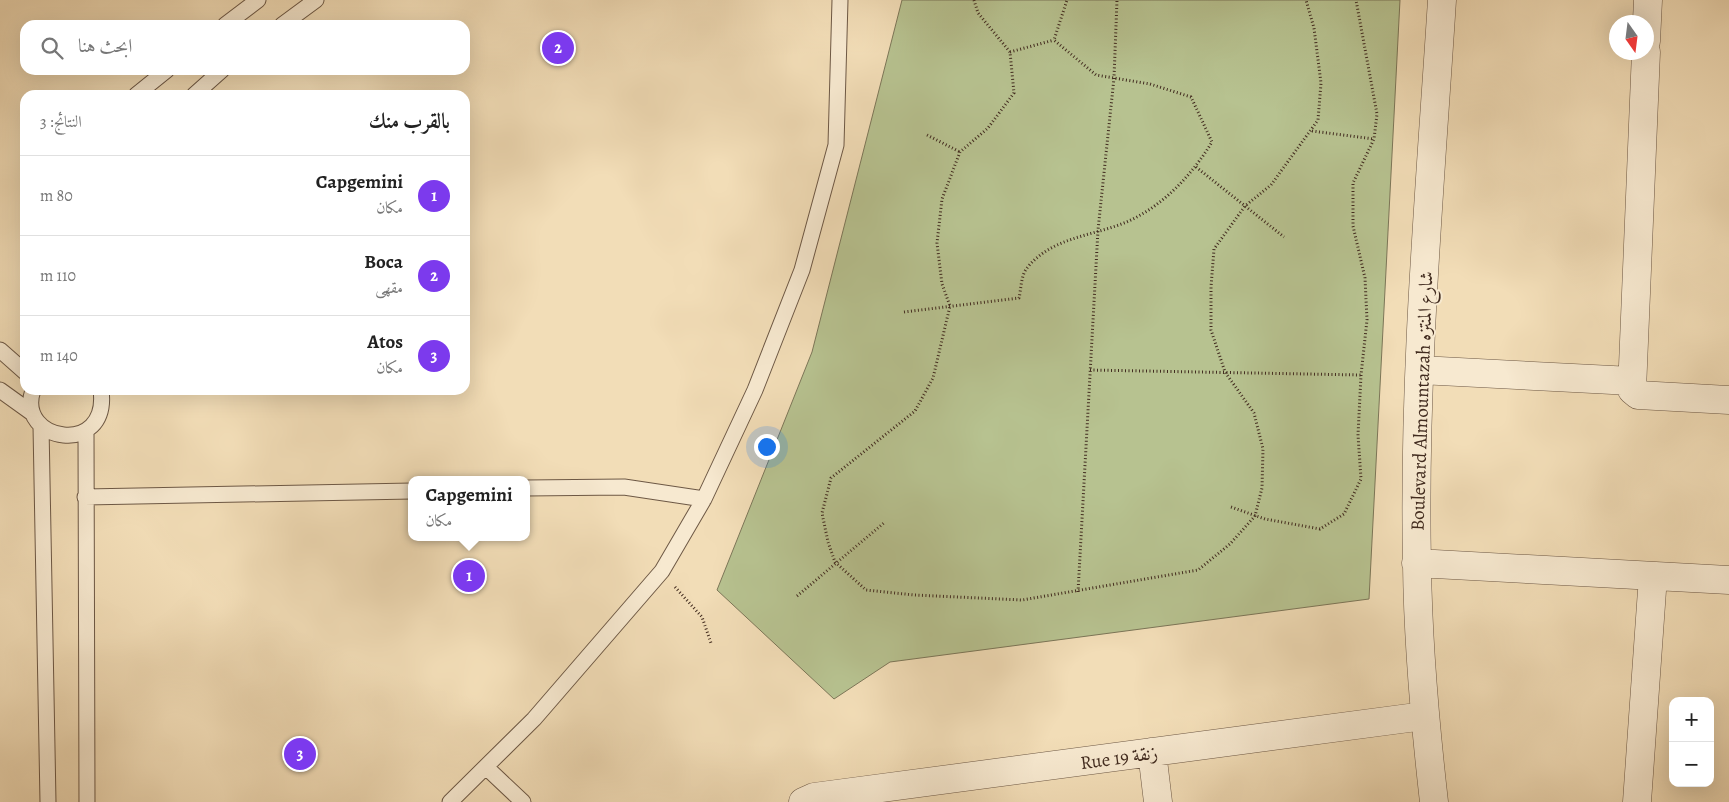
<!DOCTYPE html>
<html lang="ar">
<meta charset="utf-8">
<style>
body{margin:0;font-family:Alegreya,Amiri,serif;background:#f2f2f2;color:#222;direction:rtl}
.controls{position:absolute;right:15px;bottom:15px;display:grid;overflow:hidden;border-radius:10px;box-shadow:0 5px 20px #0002}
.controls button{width:45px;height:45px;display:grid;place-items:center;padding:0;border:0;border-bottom:1px solid #e0e0e0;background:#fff;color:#222;font:25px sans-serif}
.compass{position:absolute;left:1609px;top:15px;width:45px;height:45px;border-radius:50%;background:#fff;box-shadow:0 5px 20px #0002;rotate:166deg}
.you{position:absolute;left:766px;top:446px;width:18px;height:18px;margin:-12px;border:4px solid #fff;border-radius:50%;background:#1a73e8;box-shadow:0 0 0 8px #1a73e833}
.badge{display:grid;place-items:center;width:32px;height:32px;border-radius:50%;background:#7c3aed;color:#fff;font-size:16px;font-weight:700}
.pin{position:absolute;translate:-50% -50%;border:2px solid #fff;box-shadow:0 1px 5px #0006}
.popup{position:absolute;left:408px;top:476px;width:122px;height:65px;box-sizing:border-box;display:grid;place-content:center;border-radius:10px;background:#fff;filter:drop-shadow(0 1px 4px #0005);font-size:16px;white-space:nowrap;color:#767676}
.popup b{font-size:19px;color:#222}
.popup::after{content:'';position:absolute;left:50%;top:100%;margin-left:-10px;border:10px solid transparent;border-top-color:#fff}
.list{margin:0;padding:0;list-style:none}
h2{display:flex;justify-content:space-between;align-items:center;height:65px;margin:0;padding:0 20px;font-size:21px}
h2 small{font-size:16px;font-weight:400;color:#767676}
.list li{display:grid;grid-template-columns:32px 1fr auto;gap:15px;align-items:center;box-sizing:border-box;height:80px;padding:0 20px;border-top:1px solid #e0e0e0}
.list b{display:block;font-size:19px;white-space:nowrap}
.list p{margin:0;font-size:16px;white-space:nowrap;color:#767676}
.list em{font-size:16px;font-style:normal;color:#767676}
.icon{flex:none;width:28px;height:28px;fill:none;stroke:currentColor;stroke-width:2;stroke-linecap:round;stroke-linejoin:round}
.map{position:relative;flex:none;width:1729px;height:802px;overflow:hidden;direction:ltr}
.search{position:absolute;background:#fff;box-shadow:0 5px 20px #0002;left:20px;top:20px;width:450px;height:55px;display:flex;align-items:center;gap:12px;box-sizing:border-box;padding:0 18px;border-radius:15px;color:#767676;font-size:19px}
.panel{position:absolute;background:#fff;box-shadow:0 5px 20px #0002;left:20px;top:90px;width:450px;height:305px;border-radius:15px;direction:rtl}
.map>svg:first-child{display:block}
.green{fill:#b7c290;stroke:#7c7658}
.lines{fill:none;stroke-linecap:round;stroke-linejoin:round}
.lane-casing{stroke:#6d5845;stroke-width:17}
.street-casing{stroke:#6d5845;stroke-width:29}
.path{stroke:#412b1f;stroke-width:3;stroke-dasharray:1 2.5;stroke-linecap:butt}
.lane{stroke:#f7e9d0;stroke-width:15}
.street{stroke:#f7e9d0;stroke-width:28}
.labels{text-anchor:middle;stroke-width:4;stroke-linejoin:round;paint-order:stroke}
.street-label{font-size:19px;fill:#412b1f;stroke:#f7e9d0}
</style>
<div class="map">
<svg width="1729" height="802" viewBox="0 0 1729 802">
<rect width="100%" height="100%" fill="#f2ddb7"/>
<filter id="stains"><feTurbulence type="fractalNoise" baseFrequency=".004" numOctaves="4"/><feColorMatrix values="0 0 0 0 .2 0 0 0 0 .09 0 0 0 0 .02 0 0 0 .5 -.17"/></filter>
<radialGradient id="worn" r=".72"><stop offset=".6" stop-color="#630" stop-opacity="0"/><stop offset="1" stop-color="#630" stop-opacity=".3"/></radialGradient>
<path class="green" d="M902,0H1400L1369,599L890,662L834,699L717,590L812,352Z"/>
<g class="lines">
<g class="lane-casing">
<path id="lane" d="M225,25L258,0
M282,25L316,0
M136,95L167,70
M194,95L222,70
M0,350L25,372
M0,390L32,413
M33,390C15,442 110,458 101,390
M41,426L48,802
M86,431L87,802
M526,488L624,487L704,499
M85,497L412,491
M487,768L523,802
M450,802L534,719L662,571L704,499L755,390L802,270L836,145L840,0"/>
</g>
<g class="street-casing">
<path id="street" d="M1646,41L1648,0
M1646,52L1632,390L1638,395L1729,400
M1420,370L1632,381
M1416,563L1729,580
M1152,752L1158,802
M803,802L814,797L1424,716
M1434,802C1425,723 1418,644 1417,565C1413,376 1430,188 1442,0
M1637,802L1653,576"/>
</g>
<path class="path" d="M974,0L978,13L1010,52L1014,93L988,128L960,152L942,199L937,243L942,284L950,306L933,378L915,411L831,478L822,513L828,542L835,562L866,590L914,595L1022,600L1198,570L1230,544L1255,516L1262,488L1263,449L1254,413L1225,372L1211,330V287L1214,249L1245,206L1271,185L1318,120L1321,83L1314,28L1306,0
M1010,52L1054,40
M1312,131L1374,139
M927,135L960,152
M1196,167L1284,237
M904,312L1019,298C1021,290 1021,275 1027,268C1053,235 1099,236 1133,219C1167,202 1193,173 1212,142L1191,97L1150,84L1096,75L1054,40L1067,0
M1090,370L1361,375
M1231,507L1265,519L1320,529L1344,514L1361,479L1358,435L1361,375L1367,320L1365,278L1353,226V183L1374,139L1377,114L1356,0
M675,587L702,617L711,643
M1078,592L1098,230L1114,78L1117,0
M797,596L885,522"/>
<use href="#lane" class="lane"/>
<use href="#street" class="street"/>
</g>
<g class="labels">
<g class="street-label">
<text transform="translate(1421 401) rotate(-88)" y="7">Boulevard Almountazah شارع المنتزه</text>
<text transform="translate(1119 757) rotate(-8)" y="7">Rue 19 زنقة</text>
</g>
</g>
<rect width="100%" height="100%" filter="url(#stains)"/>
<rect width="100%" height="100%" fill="url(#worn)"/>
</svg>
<div class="controls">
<button>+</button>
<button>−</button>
</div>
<svg class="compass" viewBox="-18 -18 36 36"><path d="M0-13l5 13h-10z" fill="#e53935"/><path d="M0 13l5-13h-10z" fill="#767676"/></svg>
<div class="you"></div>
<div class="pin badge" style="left:469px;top:576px">1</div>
<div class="popup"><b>Capgemini</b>مكان</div>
<div class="pin badge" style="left:558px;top:48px">2</div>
<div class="pin badge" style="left:300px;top:754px">3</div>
<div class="search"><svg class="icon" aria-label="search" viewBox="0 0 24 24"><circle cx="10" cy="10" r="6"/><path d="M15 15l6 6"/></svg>ابحث هنا</div>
<section class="panel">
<h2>بالقرب منك<small>النتائج: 3</small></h2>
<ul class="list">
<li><span class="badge">1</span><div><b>Capgemini</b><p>مكان</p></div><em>80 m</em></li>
<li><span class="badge">2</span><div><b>Boca</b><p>مقهى</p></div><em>110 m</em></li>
<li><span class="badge">3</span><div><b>Atos</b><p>مكان</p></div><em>140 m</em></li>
</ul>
</section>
</div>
